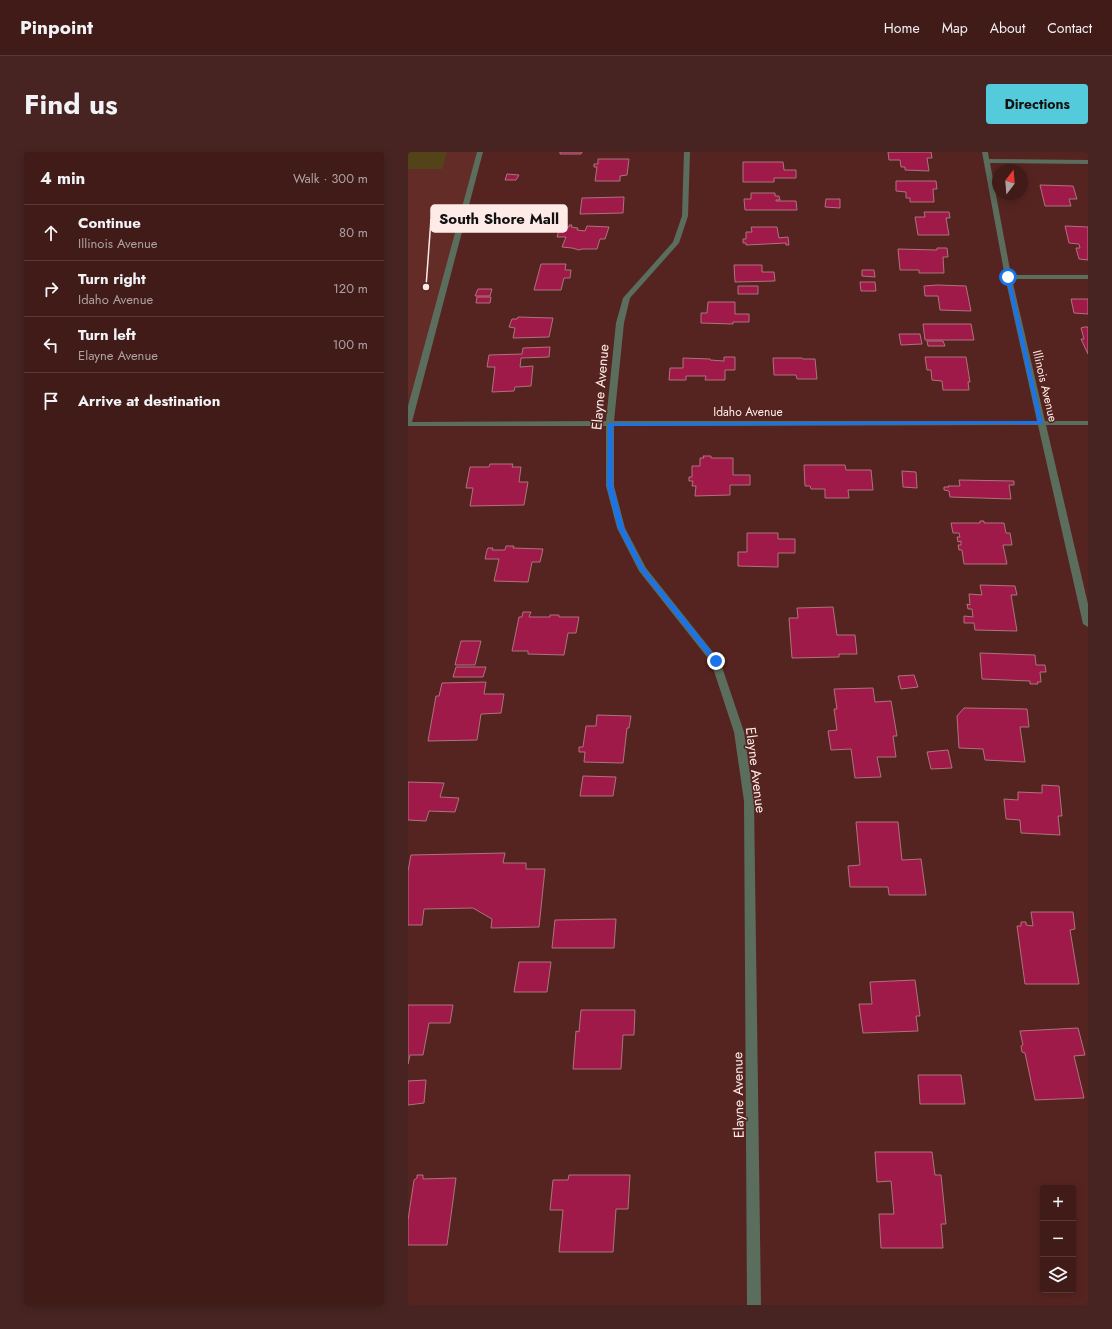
<!DOCTYPE html>
<meta charset="utf-8">
<style>
body{margin:0;font-family:Jost,sans-serif;background:#472421;color:#f1f3f6}
.controls{position:absolute;right:12px;bottom:12px;display:grid;overflow:hidden;border-radius:4px;box-shadow:0 2px 10px #0003}
.controls button{width:36px;height:36px;display:grid;place-items:center;padding:0;border:0;border-bottom:1px solid #593937;background:#401b18;color:#f1f3f6;font:20px sans-serif}
.compass{position:absolute;left:584px;top:12px;width:36px;height:36px;border-radius:50%;background:#401b18;box-shadow:0 2px 10px #0003;rotate:16deg}
.stop{position:absolute;width:12px;height:12px;margin:-9px;border:3px solid #1a73e8;border-radius:50%;background:#fff}
.stop.end{background:#1a73e8;border-color:#fff;box-shadow:0 1px 4px #0008}
.list{margin:0;padding:0;list-style:none}
h2{display:flex;justify-content:space-between;align-items:center;height:52px;margin:0;padding:0 16px;font-size:17px}
h2 small{font-size:13px;font-weight:400;color:#aea1a2}
.list li{display:grid;grid-template-columns:26px 1fr auto;gap:12px;align-items:center;box-sizing:border-box;height:56px;padding:0 16px;border-top:1px solid #593937}
.list b{display:block;font-size:15px;white-space:nowrap}
.list p{margin:0;font-size:13px;white-space:nowrap;color:#aea1a2}
.list em{font-size:13px;font-style:normal;color:#aea1a2}
.icon{flex:none;width:22px;height:22px;fill:none;stroke:currentColor;stroke-width:2;stroke-linecap:round;stroke-linejoin:round}
.map{position:relative;flex:none;width:680px;height:1153px;overflow:hidden;border-radius:4px}
header{display:flex;align-items:center;gap:24px;box-sizing:border-box;height:56px;padding:0 20px;background:#401b18;border-bottom:1px solid #593937}
header strong{font-size:19px}
nav{display:flex;gap:22px;margin-inline-start:auto;font-size:14px}
.intro{display:flex;align-items:center;justify-content:space-between;box-sizing:border-box;height:96px;padding:0 24px}
h1{margin:0;font-size:28px}
.button{padding:10px 18px;border-radius:4px;background:#53cbda;color:#111;font-size:14px;font-weight:700}
main{display:flex;gap:24px;padding:0 24px}
aside{flex:1;background:#401b18;border-radius:4px;box-shadow:0 2px 10px #0003}
.map>svg:first-child{display:block}
.built{fill:#642c27}
.green{fill:#534319}
.building{fill:#a01a49;stroke:#ac737d}
.lines{fill:none;stroke-linecap:round;stroke-linejoin:round}
.minor{fill:#5b6d5c;fill-rule:evenodd}
.route{fill:#1a73e8}
.labels{text-anchor:middle;stroke-width:3;stroke-linejoin:round;paint-order:stroke}
.far-street-label{font-size:12px;fill:#feebe8;stroke:#552420}
.street-label{font-size:14px;fill:#feebe8;stroke:#552420}
.leader{fill:none;stroke:#feebe8;stroke-width:1.5}
.callout-dot{fill:#feebe8;stroke:#552420;stroke-width:1.5}
.callout{fill:#feebe8;stroke:#feebe8;stroke-width:1.5}
.callout-label{font-size:15px;text-anchor:middle;font-weight:bold;fill:#111}
</style>
<header>
<strong>Pinpoint</strong>
<nav><a>Home</a><a>Map</a><a>About</a><a>Contact</a></nav>
</header>
<div class="intro"><h1>Find us</h1><a class="button">Directions</a></div>
<main>
<aside>
<h2>4 min<small>Walk · 300 m</small></h2>
<ul class="list">
<li><svg class="icon" aria-label="ahead" viewBox="0 0 24 24"><path d="M12 20V5M6 11l6-6 6 6"/></svg><div><b>Continue</b><p>Illinois Avenue</p></div><em>80 m</em></li>
<li><svg class="icon" aria-label="right" viewBox="0 0 24 24"><path d="M7 20v-9h11M14 6l5 5-5 5"/></svg><div><b>Turn right</b><p>Idaho Avenue</p></div><em>120 m</em></li>
<li><svg class="icon" aria-label="left" viewBox="0 0 24 24"><path d="M17 20v-9H6M10 6l-5 5 5 5"/></svg><div><b>Turn left</b><p>Elayne Avenue</p></div><em>100 m</em></li>
<li><svg class="icon" aria-label="arrive" viewBox="0 0 24 24"><path d="M6 21V4h12l-3 4 3 4H6"/></svg><div><b>Arrive at destination</b></div></li>
</ul>
</aside>
<div class="map">
<svg width="680" height="1153" viewBox="0 0 680 1153">
<rect width="100%" height="100%" fill="#552420"/>
<path class="built" d="M0,0H72L0,269Z"/>
<path class="green" d="M0,0H39L34,17H0Z"/>
<path class="building" d="M152,0H174L173,2H152Z
M480,0H523L524,6H519L521,19L497,18V15H493L492,8H481Z
M190,7H221L219,23L212,24V29H187L189,15H186V12H190Z
M335,10H375L376,18H388V26H366V30H335Z
M99,22L111,23L108,28H97Z
M488,29H528L529,37H525L526,50H502V46H498V40L488,39Z
M632,33L665,34L669,47H661L663,54H637Z
M343,41H367V44H371L372,48H368V49H388L389,58H337L336,47H343Z
M216,45L215,61L172,62L174,46Z
M418,47H432V56L417,55Z
M516,60H541L542,66H538L541,83H510L507,65H517Z
M161,73H164L163,75L170,76L169,78L177,79L179,74L201,75L197,87H192L189,97H174L171,98L164,96L154,95L158,85H149L152,75H161Z
M657,74L680,75V108L671,107L668,96H672L671,92L661,91Z
M343,75H369L371,86L380,85L381,93H378V91L338,93V91H335V87H338V80H344Z
M529,96H539L540,105H535L536,121H511V118H492L490,97L529,98Z
M133,112H158L157,118H163L162,126H156L153,138H126Z
M326,113H354V120H366L367,129L327,130Z
M454,118H466L467,125L454,124Z
M452,130H467L468,139H453Z
M529,133L558,134L563,159L532,158L530,144H517L516,134Z
M330,134H350V142H330Z
M70,137H84L82,144H67Z
M69,145H83L82,151H68Z
M663,147H680V162L666,161Z
M300,150H327V162H341V170H325V172L293,171V161H299Z
M110,165L145,166L141,185L105,186L107,176L101,175L104,167H109Z
M515,172H563L566,188H517Z
M676,175H680V202L673,187H676L673,176Z
M491,182H512L514,192L493,193Z
M519,189H535L537,194H520Z
M142,195L141,205L113,206L112,215L125,214L123,234L107,235L106,239L84,240L87,215H79L81,203L114,202L115,196Z
M316,205H327V218H317V228H297L298,224H278V228H261L262,216H275V206L302,207V208L316,209Z
M517,205H558L562,230H560L561,238H535L534,229L524,228L523,218H519Z
M365,206H394L395,207H407L409,227H389L388,223H366Z
M295,304H303V306H325V323H342V333H322V343L287,344L288,334H284L285,329H281V325H284V314H292V306H296Z
M82,312H105L104,315H113L111,330H120L116,353L62,354L65,336H58L62,315H81Z
M396,313H437L438,318H463L465,338H440L441,346H417V337H403L402,334H397Z
M494,319L508,320L509,336L495,335Z
M551,328L606,329V333H601L603,347L542,345L541,339L536,338V335H541L540,334H552Z
M572,369H576V371H596L598,381H602L604,393H595L599,412H556L554,398H551L550,393H553V389L550,390L549,385H552L551,381H545L543,371H572Z
M339,381H370V387H387V401H370V415L330,414V400H339Z
M98,394H106L105,396L135,397L132,410H124L120,430L86,429L91,407H77L79,398L80,396H85L84,398H97Z
M572,433L607,434L609,443H603L609,479L567,478L566,471H556V464L565,465L564,457H560L559,452L562,453L561,442L574,443Z
M425,455L429,483H447L449,502H431V505L384,506L381,466H390L389,456Z
M115,460H123L121,465H142V463H151V465H171L168,481H160L156,503L120,502V499H104L111,465H114Z
M53,489H73L67,513H47Z
M572,501L627,503L628,513H637L638,520H632L633,530H629L630,532H622V529L574,527Z
M48,515H78L75,525H45Z
M506,523L510,535L493,537L490,524Z
M78,530L76,542H96L93,561L73,562L69,588L20,589L28,544H31L34,531Z
M465,536L467,550L483,549L489,584H485L488,605H469L473,625L447,626L443,597L423,598L420,579L429,578L426,557H429L426,537Z
M556,556L619,557L621,575H612L617,610L577,608L575,597L551,596L549,564Z
M189,563L223,564L221,576H219L215,611L176,610L177,600H171V595H175L178,574H188Z
M540,598L544,616L523,617L519,600Z
M175,624L208,625L205,644H172Z
M0,630L36,631L32,645L51,646L47,660L21,659L18,669L0,668Z
M634,633L651,634L654,664H650L652,683L613,681L612,668L598,667L596,647L610,648V640L634,641Z
M448,670H490L494,708L513,707L518,743H481L480,735H442L440,714L452,713Z
M97,701L95,711H118V717H137L131,775L83,776L84,767L65,756L16,757L14,773H0V719L3,703Z
M623,760H665L667,777L662,778L671,832H617L609,774H613V770H618V773L625,774Z
M208,767L206,796H144L147,768Z
M111,810H143L139,840H106Z
M507,828L512,864H508L510,879L455,881L451,852H464L462,830Z
M0,853H45L42,871H21L15,903H2L0,912Z
M173,858H227L226,883H215L213,917H165L168,879L171,880Z
M670,876L677,903L666,904L676,946L627,948L617,901L614,900L613,894L615,893L612,879Z
M510,923H553L557,952H512Z
M18,928L16,951L0,953V929Z
M467,1000H524L527,1023H533L538,1072H533L535,1096H473L471,1062H486L483,1029L469,1030Z
M9,1023H15V1027L48,1026L39,1093H0V1068L6,1028L9,1026Z
M161,1023H222L220,1057H208L205,1100H151L155,1058H142L145,1028H160Z"/>
<g class="lines">
<path class="minor" d="M69,0H75L4,270L198,269L208,171L215,146L265,90L274,64L276,0H282L280,64L271,91L222,146L216,171L206,269H629L597,125L574,0H580L581,7L680,8V12L582,11L603,123H680V127H604L637,269H680V273H638L680,452V475L675,472L630,273L206,274V334L217,376L238,416L312,509L336,580L346,649L353,1153H339L336,649L326,580L303,510L231,419L209,376L198,334V274H0V254Z"/>
</g>
<path class="route" d="M600,123L602,125L635,272L205,274V334L216,376L236,416L311,509L310,510H305L232,418L210,376L199,334L200,271L630,269L598,125Z"/>
<g class="labels">
<g class="far-street-label">
<text transform="translate(637 234) rotate(77)" y="4">Illinois Avenue</text>
<text x="340" y="264">Idaho Avenue</text>
</g>
<g class="street-label">
<text transform="translate(192 235) rotate(-85)" y="5">Elayne Avenue</text>
<text transform="translate(348 618) rotate(83)" y="5">Elayne Avenue</text>
<text transform="translate(330 943) rotate(-91)" y="5">Elayne Avenue</text>
</g>
</g>
<path class="leader" d="M18 135L23 67"/>
<circle class="callout-dot" cx="18" cy="135" r="4"/>
<rect class="callout" x="23" y="53" width="136" height="27" rx="4"/>
<g class="callout-label">
<text x="91" y="72">South Shore Mall</text>
</g>
</svg>
<div class="controls">
<button>+</button>
<button>−</button>
<button><svg class="icon" aria-label="layers" viewBox="0 0 24 24"><path d="M12 4l9 5-9 5-9-5zM3 14l9 5 9-5"/></svg></button>
</div>
<svg class="compass" viewBox="-18 -18 36 36"><path d="M0-13l5 13h-10z" fill="#e53935"/><path d="M0 13l5-13h-10z" fill="#aea1a2"/></svg>
<div class="stop" style="left:600px;top:125px"></div>
<div class="stop end" style="left:308px;top:509px"></div>
</div>
</main>
